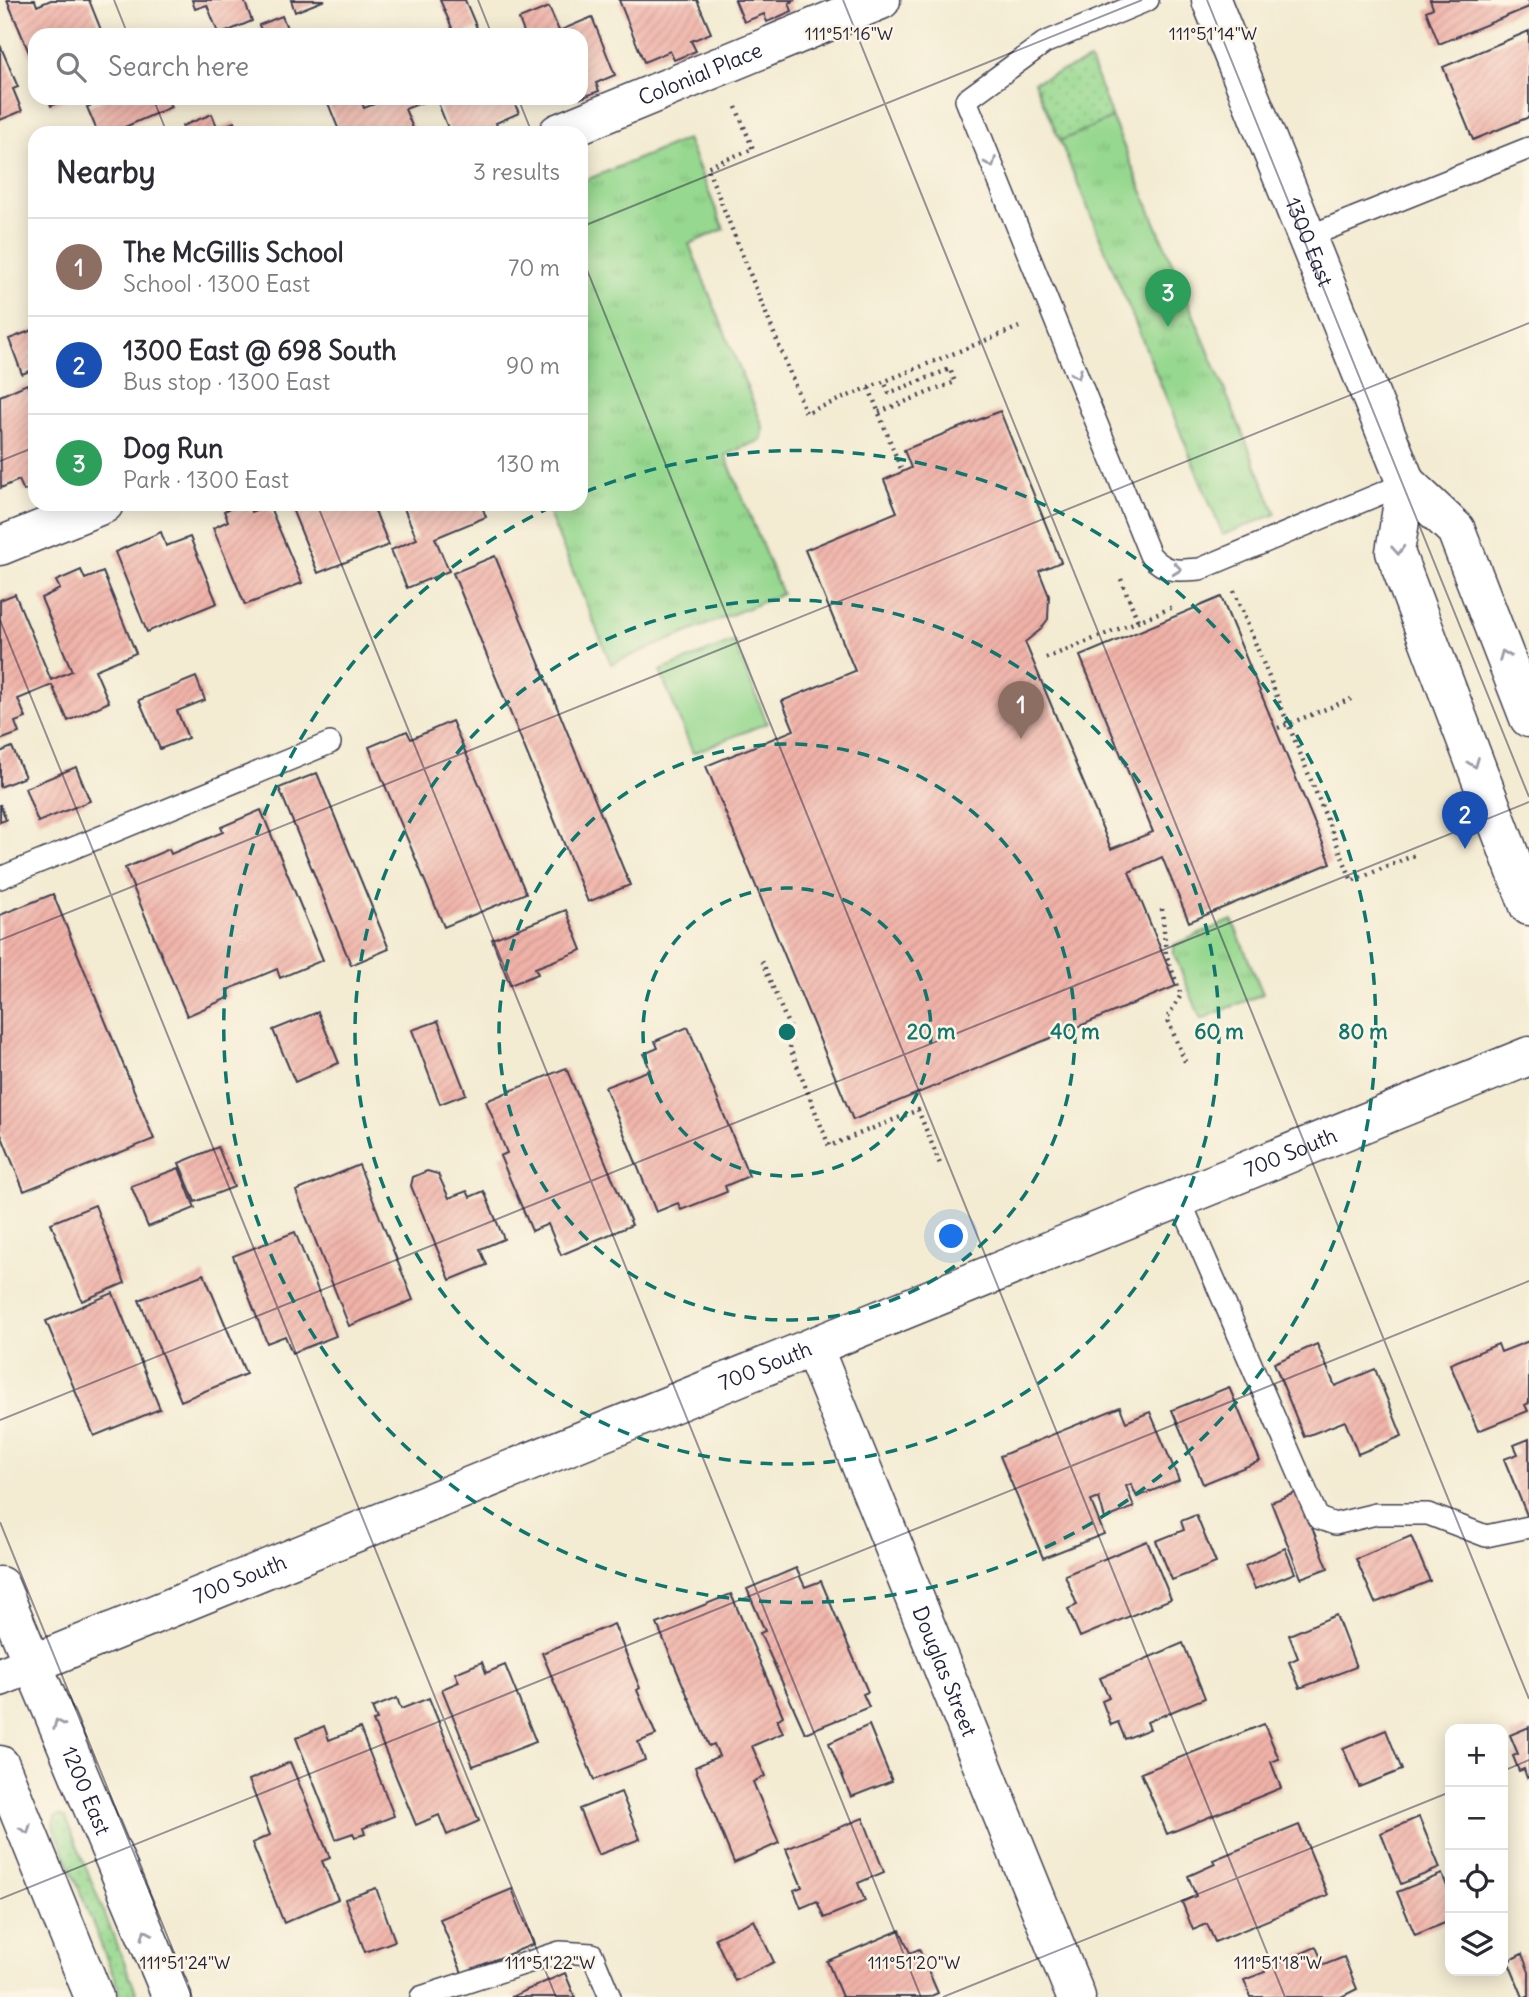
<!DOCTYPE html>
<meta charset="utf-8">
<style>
body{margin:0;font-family:Delius,sans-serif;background:#f2f2f3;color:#2b2b33}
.controls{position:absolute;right:21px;bottom:21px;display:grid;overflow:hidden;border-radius:14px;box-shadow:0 4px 18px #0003}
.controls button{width:63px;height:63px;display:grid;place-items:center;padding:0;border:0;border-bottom:2px solid #e1e1e2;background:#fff;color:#2b2b33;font:35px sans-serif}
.you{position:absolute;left:952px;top:1237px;width:24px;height:24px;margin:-18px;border:5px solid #fff;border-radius:50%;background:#1a73e8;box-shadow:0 0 0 10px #1a73e833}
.badge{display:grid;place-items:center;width:46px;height:46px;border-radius:50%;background:#111827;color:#fff;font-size:23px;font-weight:700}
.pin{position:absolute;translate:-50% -58px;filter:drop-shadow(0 2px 4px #0008)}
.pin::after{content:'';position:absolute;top:37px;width:24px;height:21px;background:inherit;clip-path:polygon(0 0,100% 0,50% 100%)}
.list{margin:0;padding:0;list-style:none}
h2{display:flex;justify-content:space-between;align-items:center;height:91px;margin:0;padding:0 28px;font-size:30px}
h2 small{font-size:23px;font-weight:400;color:#7c7c81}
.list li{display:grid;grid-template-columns:46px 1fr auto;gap:21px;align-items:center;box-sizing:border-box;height:98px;padding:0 28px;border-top:2px solid #e1e1e2}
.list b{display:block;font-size:26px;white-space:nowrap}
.list p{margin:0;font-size:23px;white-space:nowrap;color:#7c7c81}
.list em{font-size:23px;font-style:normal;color:#7c7c81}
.icon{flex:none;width:38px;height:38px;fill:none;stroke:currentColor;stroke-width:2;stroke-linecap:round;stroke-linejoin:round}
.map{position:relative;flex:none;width:1529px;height:1997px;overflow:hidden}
.search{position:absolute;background:#fff;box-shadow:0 4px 18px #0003;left:28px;top:28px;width:560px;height:77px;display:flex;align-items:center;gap:18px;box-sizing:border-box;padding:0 24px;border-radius:21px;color:#7c7c81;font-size:26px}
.panel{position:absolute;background:#fff;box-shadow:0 4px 18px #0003;left:28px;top:126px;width:560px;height:385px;border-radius:21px}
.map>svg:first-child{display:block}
.grass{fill:url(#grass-dots);stroke:#5c7d65;stroke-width:2}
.park{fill:url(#park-tufts);stroke:#5c7d65;stroke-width:2}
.pitch{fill:#96d88f;stroke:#5c7d65;stroke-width:2}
.building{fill:url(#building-hatch)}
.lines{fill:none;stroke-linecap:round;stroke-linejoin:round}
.service-casing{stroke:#414052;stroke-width:24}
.minor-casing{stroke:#414052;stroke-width:41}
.secondary-casing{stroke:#414052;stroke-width:41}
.path{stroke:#414052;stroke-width:4.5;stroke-dasharray:2 5;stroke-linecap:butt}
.service{stroke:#fff;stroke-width:21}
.minor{stroke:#fff;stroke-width:38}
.secondary{stroke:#fff;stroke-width:38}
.oneway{stroke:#9c9ca7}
.ticks{fill:none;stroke:#22223b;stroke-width:2;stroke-opacity:0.45}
.ring{fill:none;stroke:#0f766e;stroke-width:3.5;stroke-dasharray:12 9}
.labels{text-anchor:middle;stroke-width:5;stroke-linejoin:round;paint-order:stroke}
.street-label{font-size:21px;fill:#22223b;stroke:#fcf5e5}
.ticks-label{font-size:18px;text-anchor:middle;fill:#22223b;stroke:#fcf5e5;stroke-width:5;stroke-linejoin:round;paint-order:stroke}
.centre{fill:#0f766e;stroke:#fcf5e5;stroke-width:3.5}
.ring-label{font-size:21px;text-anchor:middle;font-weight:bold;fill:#0f766e;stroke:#fcf5e5;stroke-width:5;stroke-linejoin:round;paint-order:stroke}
</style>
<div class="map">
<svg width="1529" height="1997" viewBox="0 0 1529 1997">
<defs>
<pattern id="grass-dots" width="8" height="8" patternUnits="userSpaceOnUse" patternTransform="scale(1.75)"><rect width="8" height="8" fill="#96d88f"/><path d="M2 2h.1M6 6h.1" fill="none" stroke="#81b97c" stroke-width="1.8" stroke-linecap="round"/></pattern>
<pattern id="park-tufts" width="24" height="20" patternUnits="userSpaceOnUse" patternTransform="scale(1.75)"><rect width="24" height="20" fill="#96d88f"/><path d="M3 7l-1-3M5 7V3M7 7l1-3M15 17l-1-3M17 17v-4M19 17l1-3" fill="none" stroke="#81b97c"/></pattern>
<pattern id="building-hatch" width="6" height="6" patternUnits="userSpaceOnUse" patternTransform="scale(1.75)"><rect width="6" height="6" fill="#f0b2a8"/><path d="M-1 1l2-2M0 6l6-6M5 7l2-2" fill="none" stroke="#ce9992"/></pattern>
</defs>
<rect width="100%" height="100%" fill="#fcf5e5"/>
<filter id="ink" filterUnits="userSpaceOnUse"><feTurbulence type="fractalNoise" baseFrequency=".0143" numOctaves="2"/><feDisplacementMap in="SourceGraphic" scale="14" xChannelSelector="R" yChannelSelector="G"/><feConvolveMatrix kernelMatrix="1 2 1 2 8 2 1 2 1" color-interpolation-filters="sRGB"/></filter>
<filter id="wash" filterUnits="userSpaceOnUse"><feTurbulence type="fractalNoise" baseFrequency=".00686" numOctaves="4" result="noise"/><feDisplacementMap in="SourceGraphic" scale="28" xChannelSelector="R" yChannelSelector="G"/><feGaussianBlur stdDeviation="1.57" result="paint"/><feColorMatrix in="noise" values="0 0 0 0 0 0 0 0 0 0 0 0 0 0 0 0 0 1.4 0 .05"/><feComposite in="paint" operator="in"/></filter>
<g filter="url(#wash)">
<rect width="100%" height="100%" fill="#f3ebd2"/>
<path class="grass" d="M1090,60L1112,118L1060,141L1034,82Z
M60,1815L66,1818L138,1997H122L53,1824L55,1817Z"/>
<path class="park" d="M1112,118L1276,514L1223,535L1060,141Z
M687,139L724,229L689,244L764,429L761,440L725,455L782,594L611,664L545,504H581V182Z
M1232,920L1263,994L1201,1019L1174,954V945Z"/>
<path class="pitch" d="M734,641L767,723L693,753L660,671Z"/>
<g id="blocks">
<path class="building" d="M7,0H35L37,6L51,0H89L103,35H35V67Z
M192,0H244L252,21L219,35L207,5L195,9Z
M291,0H325L295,12Z
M440,0H465L477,28L461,35H455Z
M619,0H697L711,33L691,41L696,51L674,60L670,51L644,62Z
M735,0H795L789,3L792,11L767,22L764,14L744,22Z
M1430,0H1529V7L1439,44L1426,11L1433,8Z
M549,7L559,31L592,17L615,75L596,83L599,91L581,98V35H525L519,19Z
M282,16L290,35H263L259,25Z
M1529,31V117L1473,140L1443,67Z
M0,45L18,87L13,89L22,111L0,120Z
M48,98H69L51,106Z
M108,98H167L171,107L111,133H98L87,107Z
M326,98H360L364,108L390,98H428L429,100L405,109L415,133H340Z
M436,98H512L519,113L496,123L499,132L498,133H476L475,131L471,133H450Z
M212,114L218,129L234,122L238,133H185L182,126Z
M35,329V369L22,374L9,339Z
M27,384L35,403V486L24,491L19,480L1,488L0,396Z
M1000,411L1061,562L1039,571L1049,596L1048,619L1040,630L1025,642L1111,849L1153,832L1080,656L1221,597L1331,863L1189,922L1162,857L1129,872L1176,986L853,1120L706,766L794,730L782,701L855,671L805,550L897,512L884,480L911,468L904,450Z
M241,504H248L251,512L269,505L302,583L245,605L213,528L228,521L224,511Z
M290,504H372L389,545L318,573Z
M402,504H481L486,517L435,538L449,571L407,588L391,550L417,539Z
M161,532L166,546L190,537L217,603L147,632L115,552Z
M495,556L630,885L588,902L453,573Z
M81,570L85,579L103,572L136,653L95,670L109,702L68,721L52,685L18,699L26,718L15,722L19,733L0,740V600L15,594L51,680L72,671L41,598L60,589L56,581Z
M196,677L205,700L177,711L188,738L160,749L139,700Z
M452,721L526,893L444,927L369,747L407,731L411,739Z
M12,747L25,777L0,787V752Z
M76,767L90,801L38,822L25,788Z
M317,773L389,949L351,965L279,788Z
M0,804L6,820L0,822Z
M261,810L323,960L280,978L277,969L227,990L230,997L187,1016L125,868L169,849L171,854L223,832L221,827Z
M53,894L154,1139L24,1191L0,1132V915Z
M566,910L582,950L535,968L538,974L510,985L492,939Z
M318,1012L339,1063L295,1082L273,1030Z
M438,1021L466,1094L440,1104L412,1030Z
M688,1027L749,1176L725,1186L727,1192L681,1210L678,1203L656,1212L605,1087L650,1070L644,1054L658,1048L655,1041Z
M566,1068L632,1225L561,1255L548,1224L532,1231L500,1156L507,1153L486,1101Z
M218,1147L234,1187L195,1202L179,1163Z
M359,1165L413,1300L349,1326L296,1191Z
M179,1168L195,1208L148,1227L131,1186Z
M427,1171L438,1174L449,1198L467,1191L470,1197L484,1191L504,1239L480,1249L487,1265L450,1280L411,1186L413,1177Z
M95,1205L125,1283L82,1301L51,1223Z
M295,1232L336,1336L292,1353L285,1336L267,1343L233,1256Z
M204,1274L246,1374L181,1401L139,1300Z
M113,1293L160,1409L94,1436L46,1321Z
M1529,1341V1403L1525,1405L1528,1411L1478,1431L1450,1364L1498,1344L1501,1352Z
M1317,1344L1335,1386L1375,1369L1402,1436L1358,1454L1345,1421L1304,1437L1274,1363Z
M1229,1387L1260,1461L1203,1484L1172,1410Z
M1120,1407L1126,1422L1150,1412L1179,1480L1137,1497L1131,1484L1126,1486L1134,1507L1105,1519L1099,1498L1091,1501L1104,1534L1043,1558L1000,1456Z
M1529,1439V1520L1504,1459L1518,1454L1514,1445Z
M1298,1492L1328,1568L1301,1578L1271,1502Z
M1196,1515L1216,1563L1172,1580L1156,1541L1184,1530L1181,1521Z
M1411,1536L1430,1581L1375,1603L1356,1559Z
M1147,1541L1171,1599L1080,1637L1068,1609L1077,1605L1065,1575Z
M1285,1548L1295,1573L1255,1589L1245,1566Z
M796,1568L805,1587L821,1581L868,1692L863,1694L869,1707L805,1733L760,1633L765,1631L747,1589Z
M731,1594L783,1716L777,1720L783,1733L752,1746L765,1776L753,1782L779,1843L734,1863L695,1767L719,1756L714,1744L709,1746L657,1624Z
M1336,1615L1356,1667L1300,1688L1289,1662L1298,1658L1289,1635Z
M614,1624L640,1688L637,1690L656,1735L638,1742L645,1760L594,1780L542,1653Z
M1183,1643L1205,1698L1147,1722L1150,1729L1125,1739L1118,1722L1111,1725L1102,1701L1109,1698L1100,1678Z
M482,1662L486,1673L505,1665L536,1742L473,1766L442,1689L459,1682L455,1673Z
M397,1698L401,1709L429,1698L479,1821L447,1835L439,1815L416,1825L373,1721L377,1720L372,1708Z
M1264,1724L1279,1759L1271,1762L1281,1788L1167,1834L1141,1773Z
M869,1725L892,1781L851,1797L829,1743Z
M324,1726L329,1740L360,1728L394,1816L363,1828L365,1834L355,1837L353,1833L336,1839L296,1738Z
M1529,1727V1777L1527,1778L1524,1769L1519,1771L1513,1756L1518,1754L1510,1735Z
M1386,1730L1402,1770L1359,1787L1343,1748Z
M290,1762L330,1858L322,1861L338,1899L284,1923L252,1843L270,1835L249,1780Z
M621,1792L640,1839L598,1855L579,1809Z
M1419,1817L1440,1868L1401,1884L1381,1833Z
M863,1818L884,1872L858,1883L865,1901L824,1918L817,1901L801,1908L794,1890L802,1887L786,1849Z
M1299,1825L1328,1895L1215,1942L1207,1924L1193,1930L1182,1902L1196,1896L1188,1876L1215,1864L1213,1860Z
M1442,1874L1450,1894V1921L1415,1935L1397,1892Z
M376,1888L395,1941L365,1952L345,1899Z
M512,1889L534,1944L462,1973L440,1919Z
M754,1920L774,1962L735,1981L715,1938Z
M900,1930L910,1953L919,1949L938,1993L929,1997H842L827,1961Z
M1316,1947L1324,1965L1344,1957L1357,1989L1341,1997H1251L1244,1980L1265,1972L1264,1969Z
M1522,1954L1529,1972V1997H1523L1508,1961Z
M565,1973L575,1997H511Z"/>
</g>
</g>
<g filter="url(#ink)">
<use href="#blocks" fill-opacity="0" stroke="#414052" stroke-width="2"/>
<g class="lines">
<g class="service-casing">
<path id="service" d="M1148,0L1044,43L966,100L1150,555C1166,573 1177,571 1200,569L1406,483
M1307,237L1529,148
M0,878L330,743
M1179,1198L1318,1518L1335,1524L1376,1514H1428L1486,1536L1529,1527
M421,1997L560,1952L592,1954L610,1997"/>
</g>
<g class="minor-casing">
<g id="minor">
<path id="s1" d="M558,133L881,0"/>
<path d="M0,546L104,504"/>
<path id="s2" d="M813,1347L1076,1997"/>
<path id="s3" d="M0,1586L172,1997"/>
<path id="s4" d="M0,1677L1529,1056"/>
<path d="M0,1765L94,1997"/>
</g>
</g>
<g class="secondary-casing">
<g id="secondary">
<path id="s5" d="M1211,0L1406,483L1456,530L1529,718"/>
<path d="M1406,483L1395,552L1529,906"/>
</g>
</g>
<path class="path" d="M736,107L753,149L707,167L806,413L1019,327
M869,388L901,469
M879,412L955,382L950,369L889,393L884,381
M1121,579L1138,621
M1234,591L1352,881L1415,855
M1046,658L1173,607
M1278,728L1351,699
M1162,909L1166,954L1181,995L1167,1018L1186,1064
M762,961L792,1034L790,1048L829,1146L918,1110L940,1164"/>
<use href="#service" class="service"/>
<use href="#minor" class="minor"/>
<use href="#secondary" class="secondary"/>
</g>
<defs><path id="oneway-chevron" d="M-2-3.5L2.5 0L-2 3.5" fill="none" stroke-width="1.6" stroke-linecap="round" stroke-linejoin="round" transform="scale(1.75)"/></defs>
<g class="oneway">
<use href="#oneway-chevron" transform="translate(991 163) rotate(68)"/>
<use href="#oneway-chevron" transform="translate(1077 374) rotate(68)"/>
<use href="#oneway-chevron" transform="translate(1398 550) rotate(87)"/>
<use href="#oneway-chevron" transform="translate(1177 569) rotate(6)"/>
<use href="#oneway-chevron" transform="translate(1504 655) rotate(-112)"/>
<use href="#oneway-chevron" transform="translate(1474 763) rotate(69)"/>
<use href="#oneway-chevron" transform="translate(58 1724) rotate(-113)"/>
<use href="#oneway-chevron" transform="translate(26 1829) rotate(68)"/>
<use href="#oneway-chevron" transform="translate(146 1934) rotate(-113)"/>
</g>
</g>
<path class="ticks" d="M114,0L128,35M478,0L492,35M843,0L1529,1699M1207,0L1529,797M153,98L167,133M518,98L532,133M581,227L1142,0M581,255L1285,1997M0,461L35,447M317,504L921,1997M0,620L556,1997M0,940L1529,323M0,1420L1529,802M0,1522L192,1997M1503,1771L1529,1760M0,1899L1529,1281M943,1997L1450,1792"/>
<g class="ring">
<circle cx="787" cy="1032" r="144"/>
<circle cx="787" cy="1032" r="288"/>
<circle cx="787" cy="1032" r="432"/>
<path d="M585 492A576 576 0 1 1 553 506"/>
</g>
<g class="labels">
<g class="street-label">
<text dy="7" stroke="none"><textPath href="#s1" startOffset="154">Colonial Place</textPath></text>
<text dy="7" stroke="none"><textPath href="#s5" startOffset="261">1300 East</textPath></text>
<text dy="7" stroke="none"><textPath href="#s4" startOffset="1393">700 South</textPath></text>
<text dy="7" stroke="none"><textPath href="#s4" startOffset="826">700 South</textPath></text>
<text dy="7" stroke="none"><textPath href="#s4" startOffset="259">700 South</textPath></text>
<text dy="7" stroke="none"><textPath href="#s2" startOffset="350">Douglas Street</textPath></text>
<text dy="7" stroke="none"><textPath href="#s3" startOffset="222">1200 East</textPath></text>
</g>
</g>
<g class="ticks-label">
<text x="849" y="40">111°51'16"W</text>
<text x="1213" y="40">111°51'14"W</text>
<text x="185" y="1969">111°51'24"W</text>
<text x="550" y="1969">111°51'22"W</text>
<text x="914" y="1969">111°51'20"W</text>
<text x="1278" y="1969">111°51'18"W</text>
</g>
<circle cx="787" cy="1032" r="10" class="centre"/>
<g class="ring-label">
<text x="931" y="1039">20 m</text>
<text x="1075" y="1039">40 m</text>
<text x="1219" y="1039">60 m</text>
<text x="1363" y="1039">80 m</text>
</g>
</svg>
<div class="controls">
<button>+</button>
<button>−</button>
<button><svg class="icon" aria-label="locate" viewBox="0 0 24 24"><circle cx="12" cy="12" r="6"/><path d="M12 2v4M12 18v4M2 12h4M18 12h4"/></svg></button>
<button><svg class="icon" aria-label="layers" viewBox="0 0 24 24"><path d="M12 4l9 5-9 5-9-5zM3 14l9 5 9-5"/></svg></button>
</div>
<div class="you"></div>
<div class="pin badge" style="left:1021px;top:739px;background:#8d6e63">1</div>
<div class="pin badge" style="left:1465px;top:849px;background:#1a4fb4">2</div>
<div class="pin badge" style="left:1168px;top:327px;background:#2e9e5b">3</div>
<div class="search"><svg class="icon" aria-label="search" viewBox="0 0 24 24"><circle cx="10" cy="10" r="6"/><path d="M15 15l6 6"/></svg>Search here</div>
<section class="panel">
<h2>Nearby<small>3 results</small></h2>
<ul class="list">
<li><span class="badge" style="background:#8d6e63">1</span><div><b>The McGillis School</b><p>School · 1300 East</p></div><em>70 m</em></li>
<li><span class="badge" style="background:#1a4fb4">2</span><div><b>1300 East @ 698 South</b><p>Bus stop · 1300 East</p></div><em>90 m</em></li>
<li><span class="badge" style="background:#2e9e5b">3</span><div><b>Dog Run</b><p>Park · 1300 East</p></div><em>130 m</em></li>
</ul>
</section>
</div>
